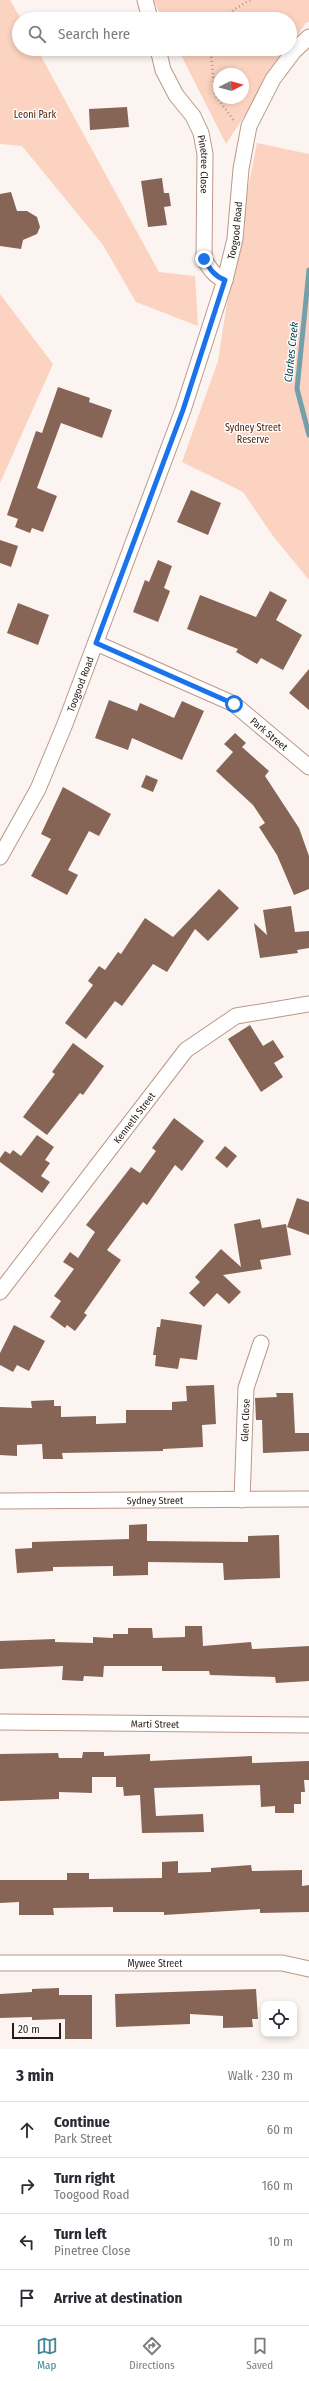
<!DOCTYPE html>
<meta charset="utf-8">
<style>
body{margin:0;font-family:"Fira Sans Condensed",sans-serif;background:#f2f2f3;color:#2b2b33}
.controls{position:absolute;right:12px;bottom:12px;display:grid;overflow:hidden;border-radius:8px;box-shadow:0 2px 6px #0003}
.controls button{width:36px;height:36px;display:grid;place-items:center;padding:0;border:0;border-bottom:1px solid #e1e1e2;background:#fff;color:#2b2b33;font:20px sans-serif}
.compass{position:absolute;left:213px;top:68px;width:36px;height:36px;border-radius:50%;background:#fff;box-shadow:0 2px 6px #0003;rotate:84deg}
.scale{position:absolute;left:12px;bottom:10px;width:49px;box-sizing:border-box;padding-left:4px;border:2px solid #291c16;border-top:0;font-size:11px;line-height:14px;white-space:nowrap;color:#291c16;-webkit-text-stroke:3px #fff;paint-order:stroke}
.stop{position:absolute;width:12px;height:12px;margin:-9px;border:3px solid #1a73e8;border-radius:50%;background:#fff}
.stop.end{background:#1a73e8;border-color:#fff;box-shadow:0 1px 4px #0008}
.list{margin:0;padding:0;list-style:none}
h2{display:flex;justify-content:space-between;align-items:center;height:52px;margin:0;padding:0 16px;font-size:17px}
h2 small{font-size:13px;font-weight:400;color:#7c7c81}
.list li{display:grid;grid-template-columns:26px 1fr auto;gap:12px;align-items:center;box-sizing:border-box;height:56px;padding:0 16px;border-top:1px solid #e1e1e2}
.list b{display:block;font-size:15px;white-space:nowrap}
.list p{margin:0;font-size:13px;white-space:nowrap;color:#7c7c81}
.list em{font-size:13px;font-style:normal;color:#7c7c81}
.icon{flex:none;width:22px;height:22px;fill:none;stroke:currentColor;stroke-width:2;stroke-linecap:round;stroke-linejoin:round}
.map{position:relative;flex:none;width:309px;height:2049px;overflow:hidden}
.search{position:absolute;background:#fff;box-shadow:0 2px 6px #0003;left:12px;right:12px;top:12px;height:44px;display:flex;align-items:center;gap:10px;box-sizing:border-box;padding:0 14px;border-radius:22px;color:#7c7c81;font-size:15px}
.sheet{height:276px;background:#fff}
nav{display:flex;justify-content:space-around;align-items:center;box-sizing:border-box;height:56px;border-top:1px solid #e1e1e2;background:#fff;font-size:11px;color:#7c7c81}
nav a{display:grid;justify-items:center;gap:2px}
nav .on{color:#428596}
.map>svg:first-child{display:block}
.green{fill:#fbd3c0;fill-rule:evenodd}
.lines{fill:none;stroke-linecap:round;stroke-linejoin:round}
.stream{stroke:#74a0ab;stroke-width:5}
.building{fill:#866556}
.minor-casing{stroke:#bb9888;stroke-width:17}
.path{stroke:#a49a95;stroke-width:2.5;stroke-dasharray:1 3;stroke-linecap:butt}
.minor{stroke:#fff;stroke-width:15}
.route{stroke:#1a73e8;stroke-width:5}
.labels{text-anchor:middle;stroke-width:3;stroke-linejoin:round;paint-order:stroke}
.park-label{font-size:10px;fill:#4b1a00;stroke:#fff}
.street-label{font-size:10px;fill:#291c16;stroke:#fff}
.water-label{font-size:11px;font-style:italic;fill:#01424f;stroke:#fff}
</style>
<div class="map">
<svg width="309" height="2049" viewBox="0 0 309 2049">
<rect width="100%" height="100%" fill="#fbf4f0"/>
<path class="green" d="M0,0H10L21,19H19V49H37L159,272L195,276L198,326L136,302L103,245L22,146L0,144Z
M153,0H309V22L306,23L290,46V19H163Z
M178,49H288L226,144ZM219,74H243V98H219Z
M257,143L309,154V580L273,536L243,492L182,462L218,361L232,270Z
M0,294L53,364L0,483Z"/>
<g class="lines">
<path class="stream" d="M309,270L297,389L309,435"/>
</g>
<path class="building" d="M127,107L129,127L90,130L89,109Z
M162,178L164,193H169L171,206L164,207L167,225L148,227L141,181Z
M11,192L17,211H27L37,217L40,227L37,234L23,240L21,249L0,246V194Z
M58,387L90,398L89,402L112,410L102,438L61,423L37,488L57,496L43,532L32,528L30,533L15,527L18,519L7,515L36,431L42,433Z
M191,490L221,503L208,535L177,522Z
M0,540L18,546L11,567L0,563Z
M158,560L172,566L164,588L170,591L158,622L133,612L145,580L149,582Z
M270,591L287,600L276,620L302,635L283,670L261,658L257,664L236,652L238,649L187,629L200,595L256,617Z
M18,603L49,615L38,645L7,633Z
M309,669V710L289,693Z
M109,700L137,711L140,703L174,718L182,701L204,711L182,760L132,738L128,750L95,738Z
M235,733L246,743L242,747L269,771L265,776L299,828L309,856V889L294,895L277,855L259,827L265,823L253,805L216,771L233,752L224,744Z
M146,775L158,780L153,792L141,787Z
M63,787L111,814L99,836L89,831L68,870L78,875L67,895L31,876L51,839L41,834Z
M219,889L239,908L208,941L195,929L167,972L153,964L122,1006L115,1001L86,1039L65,1023L93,985L88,981L99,966L105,970L118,952L121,954L145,918L173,937Z
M291,906L295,932L309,931V948L297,950L298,953L260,958L254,923L267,935L263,910Z
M250,1025L263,1046L273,1040L284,1057L274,1063L283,1077L261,1092L228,1039Z
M73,1043L104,1066L83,1095L80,1093L47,1135L23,1117L55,1074L52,1072Z
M174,1118L204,1141L182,1171L175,1165L147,1205L143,1202L107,1250L121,1260L84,1313L87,1315L75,1331L67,1325L65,1328L50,1317L61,1301L54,1296L74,1269L63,1262L70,1252L78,1258L95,1232L86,1225L131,1167L140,1173L156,1151L152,1148Z
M37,1135L54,1147L45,1160L50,1163L41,1176L50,1182L42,1193L0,1162V1158L5,1151L10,1154L13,1150L21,1156Z
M225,1146L237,1156L227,1168L215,1158Z
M297,1198L309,1202V1235L287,1227Z
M260,1219L262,1228L286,1224L291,1255L260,1260L262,1269L223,1275L241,1292L229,1304L217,1293L204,1307L189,1293L200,1282L195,1277L221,1249L241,1267L234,1224Z
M161,1319L202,1325L197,1360L180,1358L178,1369L155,1366L156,1355H153L157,1327H160Z
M14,1325L45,1341L29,1371L17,1365L13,1372L0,1365V1353Z
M214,1385L216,1424L202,1425L203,1447L163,1449V1451L62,1453L63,1459H43L42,1444L17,1445V1456L0,1455V1407L32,1408L31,1401L54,1400V1406H61V1417L96,1416V1424L126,1423V1410H172V1402L187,1401L186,1386Z
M276,1393H293L295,1433H309V1451L263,1453L262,1420H256L255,1398L277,1397Z
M147,1524V1541L248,1542V1536L279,1535L280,1578L224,1580L223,1563L148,1562V1575L113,1576V1566L53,1567V1571L17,1573L15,1549L32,1548V1542L129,1539V1525Z
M185,1626H202L203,1646L251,1642L252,1649L309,1646V1681L276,1683L275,1677L210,1675L209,1671H162V1666H104L103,1677L84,1676L83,1681L62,1680L63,1666L0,1669V1641L55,1639V1642L93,1643V1637L113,1638V1634H128V1628H152L153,1638L185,1637Z
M83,1752H104V1756L150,1754V1761L252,1756V1763L309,1761V1780H304L305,1792H301V1804H294V1813H275V1806L261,1807L260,1785L154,1788L156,1816L203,1814L204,1832L142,1833L140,1795L124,1796L123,1787H116V1777H92V1793L59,1792V1799L0,1801V1754L58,1753L59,1758H82Z
M178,1861V1873L211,1872V1868L251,1865L252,1871L302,1870V1886L309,1885V1912L260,1913V1909L164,1915V1912H113V1907L53,1908L54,1915H19V1902L0,1903V1880H67V1873H89V1879L162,1878V1862Z
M59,1988V1995H92V2039H65V2019L32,2020V2017L0,2018V1994L32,1992V1989Z
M256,1989L258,2019H252L253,2027L223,2028V2016L190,2014V2024L116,2027L115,1994Z"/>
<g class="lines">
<g class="minor-casing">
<g id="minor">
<path d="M145,0L150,19"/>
<path id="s1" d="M158,49L163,70L176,95L193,116L201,133L205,154L204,259C210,269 214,276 225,280"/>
<path id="s2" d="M96,643L234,704L309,767"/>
<path id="s3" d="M0,857L38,789L65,724L183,410L225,280L235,239L241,169L249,126L273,79L294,51L309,37"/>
<path id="s4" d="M0,1292L186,1050L236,1016L309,1004"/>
<path id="s5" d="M242,1500L246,1388L261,1343"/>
<path id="s6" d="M0,1501L309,1499"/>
<path id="s7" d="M0,1722L309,1725"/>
<path id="s8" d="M0,1963H282L309,1969"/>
</g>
</g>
<path class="path" d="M231,19L233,10L250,0
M219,49L211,55L215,95L235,122"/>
<use href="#minor" class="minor"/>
</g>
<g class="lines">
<path class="route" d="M204,259C210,269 214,276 225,280L183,410L96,643L234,704"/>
</g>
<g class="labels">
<g class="park-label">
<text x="35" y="118">Leoni Park</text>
<text x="253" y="431">Sydney Street<tspan x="253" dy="12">Reserve</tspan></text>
</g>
<g class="street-label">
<text dy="4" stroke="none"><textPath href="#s1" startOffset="127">Pinetree Close</textPath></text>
<text dy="4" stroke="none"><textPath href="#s3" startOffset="671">Toogood Road</textPath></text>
<text dy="4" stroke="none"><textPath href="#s3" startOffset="191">Toogood Road</textPath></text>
<text dy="4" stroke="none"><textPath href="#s2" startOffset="197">Park Street</textPath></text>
<text dy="4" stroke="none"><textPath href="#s4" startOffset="220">Kenneth Street</textPath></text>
<text dy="4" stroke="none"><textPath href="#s5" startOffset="80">Glen Close</textPath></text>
<text dy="4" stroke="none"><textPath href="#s6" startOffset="155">Sydney Street</textPath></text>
<text dy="4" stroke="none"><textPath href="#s7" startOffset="155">Marti Street</textPath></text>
<text dy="4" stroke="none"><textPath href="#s8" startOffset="155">Mywee Street</textPath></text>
</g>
<g class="water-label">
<text transform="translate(291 352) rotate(-84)" y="4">Clarkes Creek</text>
</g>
</g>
</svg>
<div class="controls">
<button><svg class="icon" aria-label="locate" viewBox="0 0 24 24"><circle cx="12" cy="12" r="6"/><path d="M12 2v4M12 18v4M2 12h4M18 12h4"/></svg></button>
</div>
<svg class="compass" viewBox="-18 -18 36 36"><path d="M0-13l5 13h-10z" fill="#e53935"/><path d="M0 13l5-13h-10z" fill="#7c7c81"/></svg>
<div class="scale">20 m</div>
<div class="stop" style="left:234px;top:704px"></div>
<div class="stop end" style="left:204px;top:259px"></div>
<div class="search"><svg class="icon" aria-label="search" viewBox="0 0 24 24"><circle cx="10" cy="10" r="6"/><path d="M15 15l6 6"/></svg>Search here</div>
</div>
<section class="sheet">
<h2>3 min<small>Walk · 230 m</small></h2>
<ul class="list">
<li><svg class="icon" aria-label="ahead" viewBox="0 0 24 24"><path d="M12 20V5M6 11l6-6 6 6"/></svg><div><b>Continue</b><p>Park Street</p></div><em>60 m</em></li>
<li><svg class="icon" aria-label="right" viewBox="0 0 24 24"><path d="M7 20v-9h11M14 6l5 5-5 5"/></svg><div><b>Turn right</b><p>Toogood Road</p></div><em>160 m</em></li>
<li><svg class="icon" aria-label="left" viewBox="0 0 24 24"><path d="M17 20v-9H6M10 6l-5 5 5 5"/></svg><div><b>Turn left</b><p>Pinetree Close</p></div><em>10 m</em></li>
<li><svg class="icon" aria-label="arrive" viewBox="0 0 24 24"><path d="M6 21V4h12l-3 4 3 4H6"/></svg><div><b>Arrive at destination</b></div></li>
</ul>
</section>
<nav>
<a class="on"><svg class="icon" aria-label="map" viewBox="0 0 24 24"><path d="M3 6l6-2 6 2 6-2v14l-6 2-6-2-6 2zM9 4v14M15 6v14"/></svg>Map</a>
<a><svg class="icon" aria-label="directions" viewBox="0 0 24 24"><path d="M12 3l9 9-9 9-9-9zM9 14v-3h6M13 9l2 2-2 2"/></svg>Directions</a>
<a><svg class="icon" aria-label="saved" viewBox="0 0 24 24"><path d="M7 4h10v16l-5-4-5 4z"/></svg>Saved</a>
</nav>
